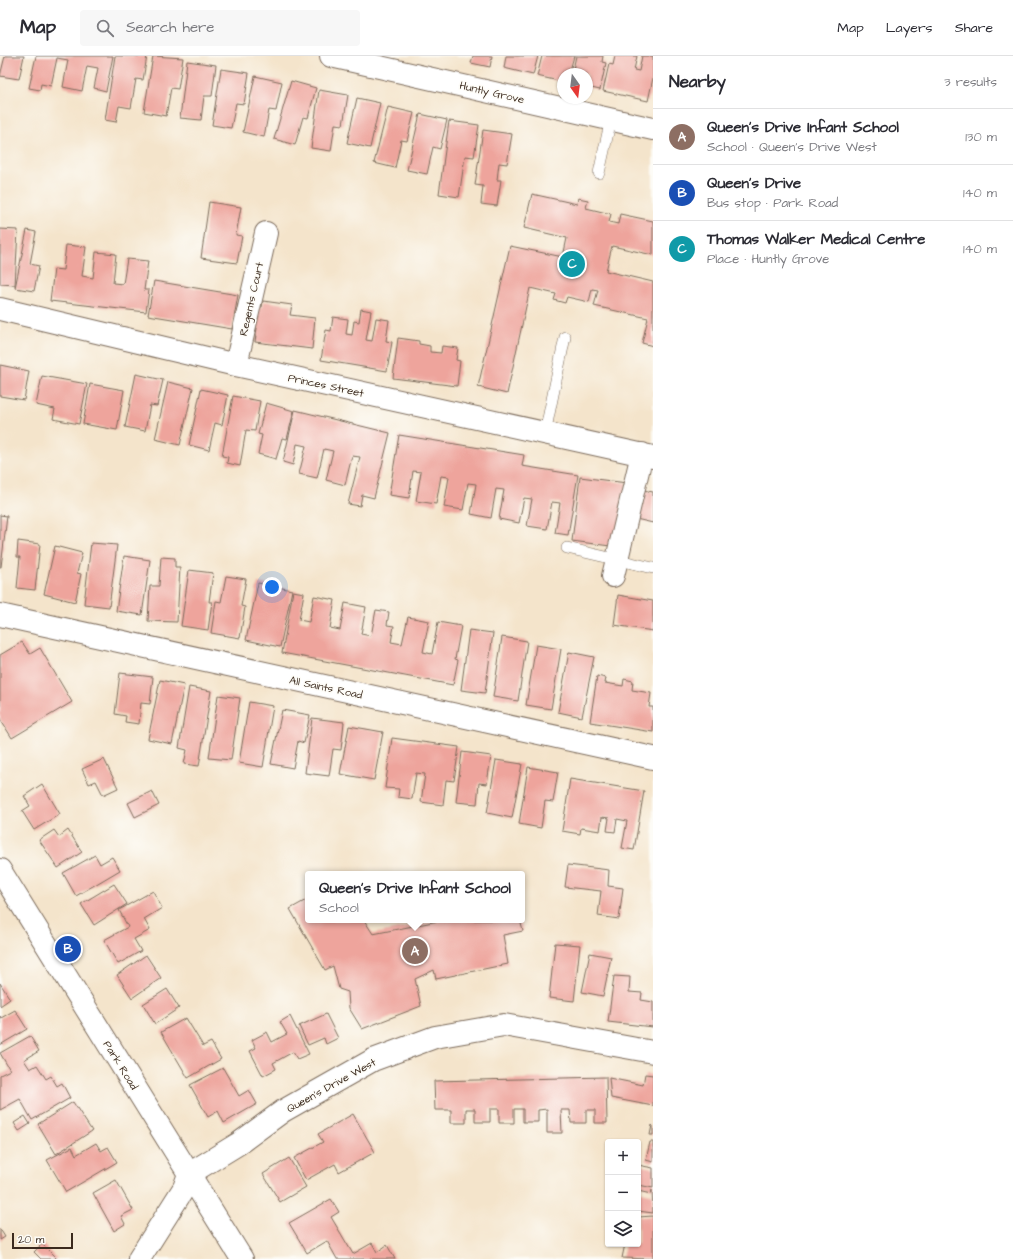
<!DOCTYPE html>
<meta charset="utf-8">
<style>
body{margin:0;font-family:"Architects Daughter",sans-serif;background:#f7f7f7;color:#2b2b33}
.controls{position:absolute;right:12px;bottom:12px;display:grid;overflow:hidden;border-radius:4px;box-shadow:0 1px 3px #0004}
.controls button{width:36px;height:36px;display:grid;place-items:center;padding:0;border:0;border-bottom:1px solid #e1e1e2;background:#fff;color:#2b2b33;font:20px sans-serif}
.compass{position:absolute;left:557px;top:12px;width:36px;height:36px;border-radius:50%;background:#fff;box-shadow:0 1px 3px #0004;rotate:166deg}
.scale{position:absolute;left:12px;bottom:10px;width:61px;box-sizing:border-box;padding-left:4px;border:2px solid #3b2a1e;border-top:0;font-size:11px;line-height:14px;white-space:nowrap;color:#3b2a1e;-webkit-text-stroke:3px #fdfcf7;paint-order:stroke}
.you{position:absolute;left:272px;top:531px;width:14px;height:14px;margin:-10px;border:3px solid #fff;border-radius:50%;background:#1a73e8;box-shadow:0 0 0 6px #1a73e833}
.badge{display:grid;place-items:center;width:26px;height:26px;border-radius:50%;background:#7c3aed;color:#fff;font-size:13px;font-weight:700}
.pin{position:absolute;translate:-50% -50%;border:2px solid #fff;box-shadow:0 1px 4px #0006}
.popup{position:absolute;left:305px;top:815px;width:220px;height:52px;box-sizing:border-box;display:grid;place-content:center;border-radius:4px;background:#fff;filter:drop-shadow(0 1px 3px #0005);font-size:13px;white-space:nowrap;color:#7c7c81}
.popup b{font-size:15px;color:#2b2b33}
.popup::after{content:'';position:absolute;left:50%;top:100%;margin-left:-8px;border:8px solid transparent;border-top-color:#fff}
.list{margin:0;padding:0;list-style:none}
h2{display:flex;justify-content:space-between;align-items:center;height:52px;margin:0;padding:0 16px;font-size:17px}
h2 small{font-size:13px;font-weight:400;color:#7c7c81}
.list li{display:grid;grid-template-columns:26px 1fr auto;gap:12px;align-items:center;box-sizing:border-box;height:56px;padding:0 16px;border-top:1px solid #e1e1e2}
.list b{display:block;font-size:15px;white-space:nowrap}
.list p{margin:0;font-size:13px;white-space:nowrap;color:#7c7c81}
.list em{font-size:13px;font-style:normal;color:#7c7c81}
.icon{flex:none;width:22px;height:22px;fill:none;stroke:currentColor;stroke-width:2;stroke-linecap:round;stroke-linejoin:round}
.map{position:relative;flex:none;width:653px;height:1203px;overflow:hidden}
header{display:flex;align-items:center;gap:24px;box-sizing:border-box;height:56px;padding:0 20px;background:#fff;border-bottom:1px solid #e1e1e2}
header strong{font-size:19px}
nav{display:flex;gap:22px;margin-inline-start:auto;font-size:14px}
.search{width:280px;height:36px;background:#f7f7f7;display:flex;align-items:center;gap:10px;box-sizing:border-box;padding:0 14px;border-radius:4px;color:#7c7c81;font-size:15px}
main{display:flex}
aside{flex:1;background:#fff}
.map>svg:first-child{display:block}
.building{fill:#eea49c}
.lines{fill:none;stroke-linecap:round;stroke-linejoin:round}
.service-casing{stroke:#7c6b5b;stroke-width:12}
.minor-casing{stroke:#7c6b5b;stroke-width:24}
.tertiary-casing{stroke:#7c6b5b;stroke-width:24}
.service{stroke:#fff;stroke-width:11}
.minor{stroke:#fff;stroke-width:22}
.tertiary{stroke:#fff;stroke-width:22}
.labels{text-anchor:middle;stroke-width:3;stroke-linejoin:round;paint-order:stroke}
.street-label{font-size:11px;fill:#3b2a1e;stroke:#fdfcf7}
</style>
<header>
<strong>Map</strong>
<div class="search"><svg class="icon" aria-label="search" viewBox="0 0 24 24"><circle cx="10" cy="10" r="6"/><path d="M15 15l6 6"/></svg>Search here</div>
<nav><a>Map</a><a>Layers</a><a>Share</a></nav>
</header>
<main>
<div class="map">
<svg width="653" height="1203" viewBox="0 0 653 1203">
<rect width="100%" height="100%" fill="#fdfcf7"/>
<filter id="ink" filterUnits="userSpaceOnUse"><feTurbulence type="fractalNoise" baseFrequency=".025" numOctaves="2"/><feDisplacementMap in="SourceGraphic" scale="8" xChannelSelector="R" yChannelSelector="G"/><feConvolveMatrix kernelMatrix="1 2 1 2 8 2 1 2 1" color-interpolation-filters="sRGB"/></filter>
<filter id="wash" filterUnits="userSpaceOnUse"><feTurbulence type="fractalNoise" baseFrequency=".012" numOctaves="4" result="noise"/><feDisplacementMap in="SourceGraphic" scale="16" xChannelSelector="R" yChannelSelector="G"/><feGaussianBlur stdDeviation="0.9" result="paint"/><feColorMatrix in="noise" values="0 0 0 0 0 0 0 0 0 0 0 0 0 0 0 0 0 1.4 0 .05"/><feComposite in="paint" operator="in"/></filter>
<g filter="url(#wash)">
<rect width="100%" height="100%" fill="#f4e4cb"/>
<g id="blocks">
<path class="building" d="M5,0H24L19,23L0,20Z
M36,0H113L106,35L94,32L98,12L87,10L82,35L63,31L68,4L57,2L51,30L41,28L40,34L29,32Z
M115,0H147L143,24L136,23L131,52L119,50L116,66L105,64Z
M153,0L183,2L178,33L171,32L166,60L144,56Z
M473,0H492L490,11L471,7Z
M506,0H538L533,19L504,12Z
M542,0H574L569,18H563V26L537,20Z
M576,0H603L602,6L606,7L600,34L587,31V18H572Z
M615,0H637L634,14L639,15L642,0H653V22L648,45L603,35L609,8L613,9Z
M187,5L216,9L212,40H204L201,64L180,62Z
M221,13L249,17L244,48L236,47L231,72L212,69Z
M255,20L282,26L276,55L269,54L264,81L243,76Z
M291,25L316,32L308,62L303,61L295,89L274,83Z
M319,34L348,39L343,69L335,68L331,95L311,92Z
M357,42L380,47L370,92L347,87Z
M388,51L414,57L407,85L401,84L395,112L374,107Z
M420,58L447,64L440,93L433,91L427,118L407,114Z
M449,65L479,69L474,101L465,100L459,141L439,138Z
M483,74L512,78L507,108L499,107L497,124H501L497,150L481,148L483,130L475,129Z
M532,138L577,148L578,142L588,144L586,152L611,158L609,166L618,168L620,158L653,165V199L612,190L606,215L653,226V290L642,287L648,262L594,250L598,234L592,233L589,246L567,241L565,247L554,244L556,238L530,232L507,338L478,331L510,190L563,201L567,182L524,172Z
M209,146L241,151L236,179L242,180L237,207L201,202Z
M0,173L18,174L15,229L0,228Z
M27,174L36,176L30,208L39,210L34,235L15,232Z
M66,189L86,191L82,220L93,222L96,196L116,198L113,227L123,228L127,203L148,205L144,234H149L146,256L50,245L54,213L63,214Z
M154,225L238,239L232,273L148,259Z
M263,245L292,249L290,259L315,262L312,293L255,286L257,272L235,269L238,248L262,251Z
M361,253L371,255L366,284L372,285L376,262L389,264L386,285L392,286L387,315L321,304L326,274L331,275L333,261L348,263L346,278L352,279L354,265L359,266Z
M398,282L419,285V288L430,290V296L441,297L442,290L458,292L456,304L460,305L457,330L393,322Z
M0,309L29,315L24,344L0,340Z
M136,318L163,324L157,350L150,349L145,375L125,371Z
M42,320L87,328L79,368L53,363L55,353L36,349Z
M168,326L193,332L180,389L155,383Z
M90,328L124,334L117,374L83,368Z
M201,333L228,339L222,369L215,367L209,394L189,389Z
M233,340L260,345L255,375L246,374L240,410L227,407L228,401L222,400Z
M266,347L294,355L287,383L282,382L276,403L258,398L262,379L258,378Z
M295,354L390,377L374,442L362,439L360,450L348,448L360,401L352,400L345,429L326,424L333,395L324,393L317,422L299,418L306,390L297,388L293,409L283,406Z
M399,379L524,399L522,410L578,419L568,479L555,477L560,447L552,446L547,473L527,470L532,443L524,442L519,467L499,463L504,434L496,433L491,462L471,458L476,428L468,427L463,454L444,451L449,421L441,420L436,448L416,445L421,416L413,415L409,442L389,439Z
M580,421L627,427L618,491L572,485Z
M643,434L653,436V467L636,463Z
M0,459L7,460L1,511H0Z
M18,485L40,488L35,534L17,532L20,501H17Z
M91,487L117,489L109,551L84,548Z
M55,490L82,497L77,517L81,518L75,546L44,538Z
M124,500L150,504L142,559L116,555Z
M161,501L175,502V511H180L177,566L148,565L150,530H159Z
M189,514L213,517L209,546H212L208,574L181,570Z
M226,520L246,523L241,550L245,551L240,582L211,577L216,545L221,546Z
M258,527L292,534L280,591L246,584Z
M293,535L304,537L299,564L309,566L314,540L335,544L330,572L340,574L345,547L366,551L361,578L371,580L376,554L389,556L387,569L394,570L391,586L402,588L408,561L429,565L423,596L432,598L438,566L461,570L455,603L458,604L453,629L282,597Z
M618,539L653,545V575L614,569Z
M469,574L493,577L485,637L461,634Z
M502,581L527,585L518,645L493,641Z
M22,586L30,598L40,592L72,646L12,682L0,663V599Z
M536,589L561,593L551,653L526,649Z
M569,596L594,601L582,661L558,656Z
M120,617L153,621L150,648L141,647L139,668L125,666L126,660L115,658Z
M597,620L606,622L605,627L623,630L624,623L633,625L632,634L651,637L649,651H653V676L590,666Z
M160,624L184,629L172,688L148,683Z
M189,631L211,635L199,710L184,708L187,694L179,692Z
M218,639L240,642L231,704L209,702Z
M249,646L273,650L263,711L239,707Z
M282,654L310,659L304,687L298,685L293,712L271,708Z
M312,662L344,666L341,694L333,693L329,720L305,717Z
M349,670L383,676L374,724L340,718Z
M392,682L459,691L454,725L446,724L443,749L421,746L425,718L416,717L412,743L398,741L399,733L385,732Z
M462,696L491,700L487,728L479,727L477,748L456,746Z
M104,703L118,732L103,739L96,725L89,728L82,713Z
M496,704L522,708L512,762L487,757Z
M528,711L558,716L553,746L545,745L541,772L519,768Z
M570,723L644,735L634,794L622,792L627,765L617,763L615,776L607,775L609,762L602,761L600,775L581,772L580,778L562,775Z
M42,728L60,758L34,774L22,755L30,750L24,740Z
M152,735L159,749L135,761L128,747Z
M54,774L59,781L68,774L82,796L58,812L39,784Z
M95,799L100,808L112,801L120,814L76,840L63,817Z
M568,809L609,814L608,830L623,832L619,863L598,860L601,835L565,831Z
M114,828L127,848L94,869L81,848Z
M153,835L162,852L144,863L150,874L134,883L141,895L118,908L104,884L128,871L119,854Z
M308,843V864H364L373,878L443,864H520L523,875L503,879L508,908L436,923L434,914L415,923L421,950L362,973L349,952L348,936L339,933L333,910L325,914L290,853Z
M555,887L580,889L574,945L549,942Z
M590,897L611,901L603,940L582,936Z
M146,899L161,922L132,942L117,919Z
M614,920L630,921L629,936L642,937L641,944L653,946V971L608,966Z
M0,927L10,943L0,950Z
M167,933L179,952L155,968L143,948Z
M15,954L27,973L0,989V960L1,962Z
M326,958L338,982L326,988L324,982L308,989L299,970Z
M290,960L309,998L297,1003L293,996L273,1007L276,1013L263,1020L250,995L256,992L252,984L267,976L272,986L287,978L280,966Z
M186,962L203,990L211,986L221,1003L188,1022L161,976Z
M30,980L39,995L24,1004L30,1013L37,1009L46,1023L51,1020L57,1030L62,1027L70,1042L32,1064L20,1043L0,1054V1019L10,1014L0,997Z
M223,1012L239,1040L249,1034L257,1048L224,1067L218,1055L208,1061L190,1029Z
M645,1018L653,1019V1050L611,1042L609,1022L643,1029Z
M606,1021L607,1067H595V1054H586V1067H571L570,1054H561L562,1077H547V1053L538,1054V1066H523V1053H514V1067H499V1053H490V1066H475V1053H466V1067H451V1054H435L434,1025Z
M73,1046L92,1075L56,1098L38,1068Z
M353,1058L375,1096L339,1116L335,1108L306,1124L294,1102L323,1086L318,1078Z
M25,1060L30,1068L19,1075L14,1067Z
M652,1069L653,1070V1079H650Z
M650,1086H653V1106L646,1104Z
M96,1087L101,1095L108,1091L117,1106L66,1136L47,1104L72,1091L76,1099Z
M289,1102L306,1131L280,1146L263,1118Z
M638,1109L653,1112V1132L639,1129Z
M116,1124L133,1154L121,1160L125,1168L114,1175L93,1137Z
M652,1134L653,1157L638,1155V1135L651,1138Z
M331,1143L339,1156L331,1161L353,1198L372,1187L377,1196L387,1189L395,1203H337L327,1185L307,1197L289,1167Z
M653,1160V1203L622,1202L625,1188H638V1161Z
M0,1173L5,1181L0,1184Z
M42,1188L57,1203H41L34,1196Z"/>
</g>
</g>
<g filter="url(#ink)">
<use href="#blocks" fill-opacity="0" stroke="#7c6b5b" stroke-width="1"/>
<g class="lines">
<g class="service-casing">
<path id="service" d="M599,117L611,63
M545,377L565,281
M567,492L653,512"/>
</g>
<g class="minor-casing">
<path id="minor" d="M331,0L653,73
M0,253L236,309L653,401
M236,309L266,177
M613,520L642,398
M0,559L653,702
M139,1203L184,1132L189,1118L238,1088L283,1055L373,1004L435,981L504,969L653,996"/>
</g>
<g class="tertiary-casing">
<path id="tertiary" d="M0,814L242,1203"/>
</g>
<use href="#service" class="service"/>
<use href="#minor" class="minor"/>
<use href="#tertiary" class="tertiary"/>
</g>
</g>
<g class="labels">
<g class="street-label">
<text transform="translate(492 36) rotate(13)" y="4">Huntly Grove</text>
<text transform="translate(251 243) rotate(-77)" y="4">Regents Court</text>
<text transform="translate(326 329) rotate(12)" y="4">Princes Street</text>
<text transform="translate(326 631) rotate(12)" y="4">All Saints Road</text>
<text transform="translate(121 1009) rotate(58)" y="4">Park Road</text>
<text transform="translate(331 1029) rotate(-29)" y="4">Queen's Drive West</text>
</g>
</g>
</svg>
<div class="controls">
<button>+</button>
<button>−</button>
<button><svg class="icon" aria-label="layers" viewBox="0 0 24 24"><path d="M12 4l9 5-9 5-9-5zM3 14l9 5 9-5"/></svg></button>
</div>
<svg class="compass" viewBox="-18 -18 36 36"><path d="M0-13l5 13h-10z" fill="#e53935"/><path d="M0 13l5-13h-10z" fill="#7c7c81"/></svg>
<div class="scale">20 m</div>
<div class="you"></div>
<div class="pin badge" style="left:415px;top:895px;background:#8d6e63">A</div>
<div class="popup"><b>Queen's Drive Infant School</b>School</div>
<div class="pin badge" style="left:68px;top:893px;background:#1a4fb4">B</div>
<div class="pin badge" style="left:572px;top:208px;background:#0f9aa8">C</div>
</div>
<aside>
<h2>Nearby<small>3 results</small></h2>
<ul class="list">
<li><span class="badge" style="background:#8d6e63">A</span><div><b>Queen's Drive Infant School</b><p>School · Queen's Drive West</p></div><em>130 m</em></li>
<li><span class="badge" style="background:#1a4fb4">B</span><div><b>Queen's Drive</b><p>Bus stop · Park Road</p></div><em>140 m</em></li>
<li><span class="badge" style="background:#0f9aa8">C</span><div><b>Thomas Walker Medical Centre</b><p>Place · Huntly Grove</p></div><em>140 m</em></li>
</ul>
</aside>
</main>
